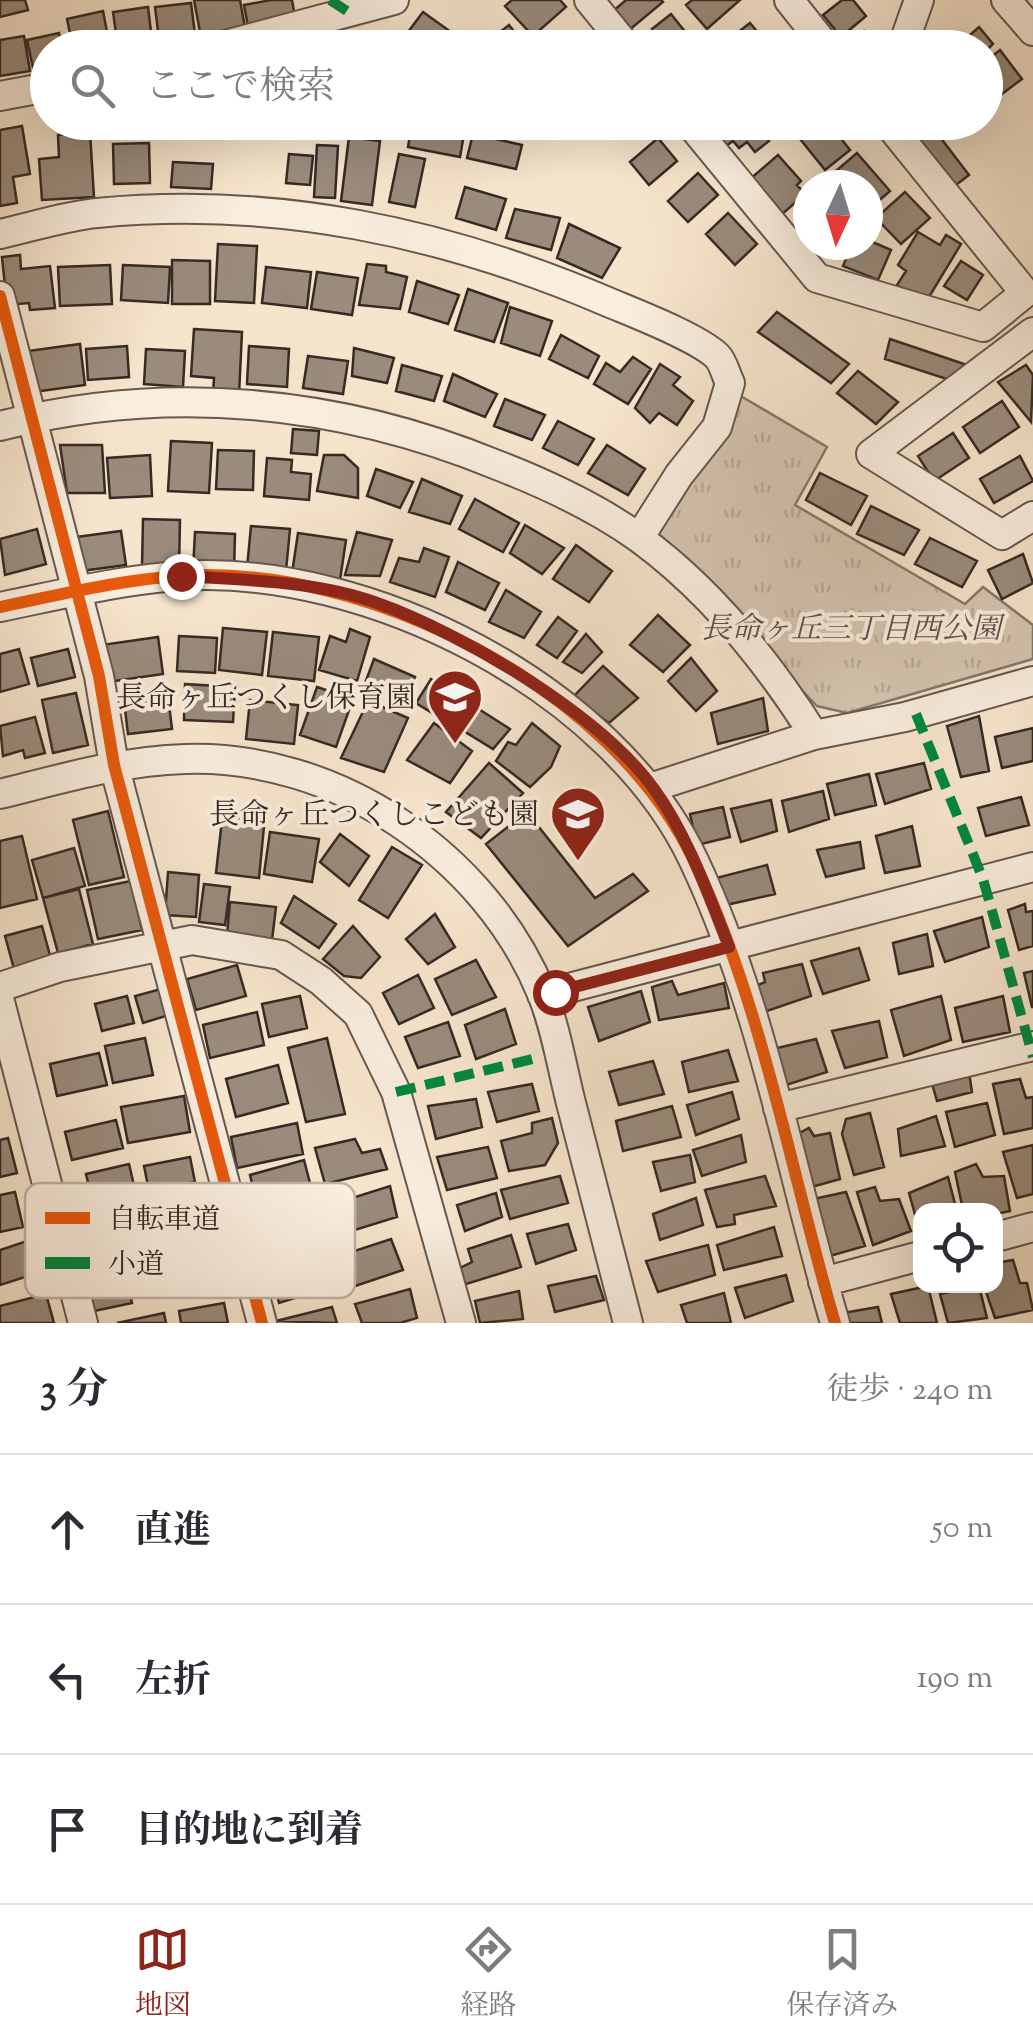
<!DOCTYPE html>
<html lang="ja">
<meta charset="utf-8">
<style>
body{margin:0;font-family:"Sorts Mill Goudy","Noto Serif JP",serif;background:#f2f2f3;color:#2b2b33}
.controls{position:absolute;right:30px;bottom:30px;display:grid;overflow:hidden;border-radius:20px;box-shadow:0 10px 40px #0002}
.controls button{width:90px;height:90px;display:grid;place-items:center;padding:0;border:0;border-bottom:2px solid #e1e1e2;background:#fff;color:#2b2b33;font:50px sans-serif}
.compass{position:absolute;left:793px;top:170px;width:90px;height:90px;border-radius:50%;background:#fff;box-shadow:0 10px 40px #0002;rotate:184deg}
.stop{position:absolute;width:30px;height:30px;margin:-22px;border:8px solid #8f2418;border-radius:50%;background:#fff}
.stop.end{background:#8f2418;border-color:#fff;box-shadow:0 2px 10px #0008}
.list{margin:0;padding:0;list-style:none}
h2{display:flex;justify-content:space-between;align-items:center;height:130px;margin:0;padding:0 40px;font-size:42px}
h2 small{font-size:32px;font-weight:400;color:#7c7c81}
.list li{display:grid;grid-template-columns:65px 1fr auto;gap:30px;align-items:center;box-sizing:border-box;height:150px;padding:0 40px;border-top:2px solid #e1e1e2}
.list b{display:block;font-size:38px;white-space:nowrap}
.list em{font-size:32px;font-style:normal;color:#7c7c81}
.icon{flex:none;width:55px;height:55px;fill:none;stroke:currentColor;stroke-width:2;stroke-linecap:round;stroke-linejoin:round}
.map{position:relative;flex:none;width:1033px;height:1323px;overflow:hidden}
.search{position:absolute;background:#fff;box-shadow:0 10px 40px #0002;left:30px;right:30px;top:30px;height:110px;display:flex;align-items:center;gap:25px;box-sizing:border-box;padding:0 35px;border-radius:55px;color:#7c7c81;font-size:38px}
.sheet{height:580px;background:#fff}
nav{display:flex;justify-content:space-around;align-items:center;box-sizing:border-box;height:140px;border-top:2px solid #e1e1e2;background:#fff;font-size:28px;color:#7c7c81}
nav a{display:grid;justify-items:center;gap:5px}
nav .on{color:#8f2418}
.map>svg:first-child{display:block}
.park{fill:url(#park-tufts);stroke:#86776a;stroke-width:2.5}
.building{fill:#9a8b7c;stroke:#362a25;stroke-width:2.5}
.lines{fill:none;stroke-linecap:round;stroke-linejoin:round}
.minor-casing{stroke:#66584f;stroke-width:32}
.minor{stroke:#f9edde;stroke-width:28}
.quiet{stroke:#00873e;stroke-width:10;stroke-dasharray:20 10;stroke-linecap:butt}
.cycleway-casing{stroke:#f9edde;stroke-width:19}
.cycleway{stroke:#e8590c;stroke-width:12}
.route{stroke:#8f2418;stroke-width:12}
.labels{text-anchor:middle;stroke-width:8;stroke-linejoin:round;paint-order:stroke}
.park-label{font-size:30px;font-style:italic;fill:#5e5048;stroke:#f9edde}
.poi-label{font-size:30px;fill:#362a25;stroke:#f9edde;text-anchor:end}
.key{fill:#f9edde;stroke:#beb2a6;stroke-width:2.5}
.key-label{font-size:28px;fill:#362a25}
</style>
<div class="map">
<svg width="1033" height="1323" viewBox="0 0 1033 1323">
<defs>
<pattern id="park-tufts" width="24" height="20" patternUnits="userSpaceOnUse" patternTransform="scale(2.5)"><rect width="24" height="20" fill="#d5c4b0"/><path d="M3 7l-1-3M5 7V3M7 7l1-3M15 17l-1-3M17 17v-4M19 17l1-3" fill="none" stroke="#b7a997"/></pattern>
</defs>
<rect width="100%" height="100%" fill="#f6e4cc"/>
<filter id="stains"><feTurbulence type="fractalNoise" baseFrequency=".002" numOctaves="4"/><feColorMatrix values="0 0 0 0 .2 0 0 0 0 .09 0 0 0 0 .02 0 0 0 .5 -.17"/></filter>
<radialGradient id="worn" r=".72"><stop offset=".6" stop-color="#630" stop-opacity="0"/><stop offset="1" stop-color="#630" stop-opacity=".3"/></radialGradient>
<path class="park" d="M734,392L827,447L795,505L965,604L983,587L1033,625V659L847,713L817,706L653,536Z"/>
<path class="building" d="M0,0H25L28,10L0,17Z
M194,0H240L245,28L201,37Z
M271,0H292L296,23L249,32L244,5Z
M512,0H560L566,7L533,36L505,6Z
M626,0H661L663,2L628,31L612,12Z
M692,0H740L707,29L686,5Z
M842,0H853L866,16L841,37L823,15Z
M191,3L196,42L160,47L155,7Z
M148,7L153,48H118L113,12Z
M103,11L110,48H73L67,19Z
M423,12L472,47L422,48L405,36Z
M671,14L695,44L690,48H667L652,29Z
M750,23L771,48H728L724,43Z
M509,25L527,48H483L482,46Z
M979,27L993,44L986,51L955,48Z
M864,31L875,48H848L846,44Z
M59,33L62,48H48V65L33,68L27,40Z
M24,36L30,71L0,76V40Z
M1000,50L1022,79L986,106V61Z
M608,122H637L620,137Z
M719,122H754L769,141L755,152L747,142L739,148L733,141L726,146L712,129Z
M800,122H828L850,150L825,170L792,129Z
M900,122H941L948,131L940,137L969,175L952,188Z
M412,124L464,134L460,157L408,147Z
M22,126L30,174L13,177L17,203L0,206V130Z
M90,132L94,197L42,200L39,159L59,157L58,135Z
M473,134L522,145L516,169L467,158Z
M349,137L380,141L372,205L341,201Z
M658,138L677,161L649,185L630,162Z
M149,143L150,183L114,184L113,144Z
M317,145L338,146L335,198L314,197Z
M857,153L890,191L868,210V185H838L830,176Z
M289,154L313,156L310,185L286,183Z
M399,154L425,159L415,207L389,202Z
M778,155L801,181L797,185L805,194L780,216L749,180Z
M173,162L213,164L211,189L171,187Z
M698,173L718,195L688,222L668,201Z
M465,187L506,199L496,230L456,218Z
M905,192L930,218L901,244L876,218Z
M515,209L560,218L551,250L506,238Z
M728,213L757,244L735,265L706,234Z
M569,224L620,248L602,278L557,258Z
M918,232L940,245L946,235L961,244L926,302L897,285L906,271L898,265Z
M868,240L891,250L878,280L843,266L852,245H868Z
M218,244L257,246L254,303L215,301Z
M20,255L21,269L50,266L55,308L30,310L29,303L7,305L2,257Z
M172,260L210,261V304H172Z
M961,261L983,275L967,300L944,286Z
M367,264L386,266V272L407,277L400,309L359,305Z
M110,265L112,304L60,306L58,267Z
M123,265L170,267L168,303L121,300Z
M266,267L311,272L307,308L262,303Z
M317,272L358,278L352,315L311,309Z
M417,281L459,295L448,324L409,312Z
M468,289L508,303L494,342L455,330Z
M510,307L552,321L540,356L501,343Z
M777,312L849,364L831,383L758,332Z
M194,329L242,332L239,395L213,393L214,378L191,376Z
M561,335L599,356L588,378L549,359Z
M890,339L964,364L953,381L885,359Z
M80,344L85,385L33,392L28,351Z
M127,346L129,377L88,380L86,349Z
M249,346L289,349L287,387L247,384Z
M354,348L394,358L387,383L352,376Z
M146,349L185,351L183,387L144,384Z
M308,356L348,361L343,394L303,388Z
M633,357L651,369L628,404L594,384L606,363L620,372Z
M660,364L680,377L673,385L693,401L677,425L659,413L650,423L635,408Z
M402,365L442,376L434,401L396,391Z
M1026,365L1033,375L1031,422L998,382Z
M858,371L898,402L876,424L837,393Z
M453,374L497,394L485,417L444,401Z
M505,399L545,415L532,440L494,426Z
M1002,401L1019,427L980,453L963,427Z
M558,421L594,439L578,465L543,448Z
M293,429L319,431L317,455L291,453Z
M953,433L969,458L934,481L918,456Z
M171,441L212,443L209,493L168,491Z
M60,445H102L105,493H67Z
M607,445L645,469L628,495L588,473Z
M218,450L254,451L253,490L216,489Z
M150,455L152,496L110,498L107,458Z
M324,455H344L358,468V498L317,491Z
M1020,456L1033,481L994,503L980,479Z
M267,458L292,460L291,472L311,474L309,500L264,496Z
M376,469L413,482L400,508L367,496Z
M820,473L867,496L851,525L806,500Z
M422,479L462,496L450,524L409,512Z
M475,499L519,523L503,552L459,529Z
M871,506L919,530L904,555L857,534Z
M143,519L180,520L179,569L142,567Z
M525,525L564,548L542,574L510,553Z
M251,526L290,529L286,571L247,568Z
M37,529L46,564L5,575L0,539Z
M121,531L126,565L81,571L76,537Z
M195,532L235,534L234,571L193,570Z
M357,532L392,540L380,576L345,575Z
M298,533L346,540L339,587L291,580Z
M930,538L977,561L962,587L915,564Z
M576,545L612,571L589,602L553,579Z
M424,548L449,557L435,597L390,582L399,558L419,562Z
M1023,554L1033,583L1002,599L988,570Z
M458,562L499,583L485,610L446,592Z
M506,590L541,612L524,638L489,622Z
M658,615L690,645L663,672L630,645Z
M558,617L577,631L557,658L537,645Z
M223,628L267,632L262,675L219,670Z
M350,629L370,637L357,681L319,670L330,636L346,642Z
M273,632L319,637L314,681L268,676Z
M586,634L602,652L582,673L563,662Z
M179,636L217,638L215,673L177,671Z
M158,637L163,674L107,682L102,645Z
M19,649L29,684L0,692V654Z
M68,649L75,677L38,686L31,658Z
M691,658L717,691L696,711L668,681Z
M374,659L415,677L404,701L364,686Z
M603,666L638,698L609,723L573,697Z
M431,679L468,704L452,725L416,703Z
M185,684L235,687L233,722L184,720Z
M317,687L353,699L336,747L300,735Z
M76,693L88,745L53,753L42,700Z
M168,696L172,729L128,734L124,701Z
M763,698L768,731L718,744L711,713Z
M250,700L298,705L294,744L246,739Z
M368,701L408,718L384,772L341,758Z
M474,706L510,729L493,749L459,728Z
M979,716L989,771L961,777L947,726Z
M35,717L45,753L25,758L23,750L3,756L0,726Z
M434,723L472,751L450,783L407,760Z
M532,723L560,746L551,767L530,787L496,761L508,742L516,745Z
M1033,728V761L1002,768L995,737Z
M489,763L523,793L481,838L446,812Z
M924,763L931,789L885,804L876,774Z
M869,774L876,805L835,815L827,784Z
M823,791L829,819L789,832L782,801Z
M1021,797L1029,825L986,836L978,808Z
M771,800L777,831L741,842L731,809Z
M723,807L730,837L697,845L690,814Z
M108,811L124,877L89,885L73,820Z
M223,811L265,816L259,878L216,873Z
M527,812L595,898L633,874L648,891L568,946L486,844Z
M912,826L920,866L885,873L876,836Z
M270,832L319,839L312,882L264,874Z
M340,834L369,856L349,886L320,862Z
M22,836L37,899L0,908V841Z
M860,842L864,868L826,877L817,850Z
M392,847L422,865L388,918L359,900Z
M74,848L85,886L43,898L32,860Z
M767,865L775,894L726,905L716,878Z
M168,872L199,875L196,917L165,915Z
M131,881L142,930L98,939L87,890Z
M204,884L230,887L225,925L199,922Z
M79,889L93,944L58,953L43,898Z
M294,896L336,924L319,948L281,923Z
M230,902L276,907L272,940L227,935Z
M1025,904L1026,912L1033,911V946L1019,950L1008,910Z
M435,914L455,947L428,964L406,939Z
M982,917L989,947L945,962L934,931Z
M42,926L51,959L14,969L5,936Z
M353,926L380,957L361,978L344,976L323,959Z
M927,934L933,966L899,974L893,943Z
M859,948L869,980L823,994L811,961Z
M476,960L496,997L452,1015L435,979Z
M802,964L811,996L764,1012L754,987L765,982L763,973Z
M237,965L246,996L196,1010L187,979Z
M1033,971V1007H1032L1024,973Z
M418,975L434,1008L399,1024L383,993Z
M672,981L678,995L724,983L729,1008L659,1020L652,987Z
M161,989L169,1015L143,1023L135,996Z
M641,991L650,1022L599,1041L588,1007Z
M127,996L134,1023L102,1031L95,1004Z
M300,996L307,1028L269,1037L262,1004Z
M941,996L951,1040L904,1056L891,1010Z
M1003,996L1010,1032L963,1042L955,1008Z
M505,1009L516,1044L476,1059L465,1025Z
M257,1012L264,1045L210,1058L203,1025Z
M879,1021L887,1057L845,1068L832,1031Z
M448,1022L460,1056L418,1068L405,1037Z
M145,1038L153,1075L113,1083L105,1046Z
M327,1038L345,1114L306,1122L288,1048Z
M816,1039L827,1072L786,1085L773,1049Z
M728,1050L738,1081L689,1092L682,1062Z
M99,1053L107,1085L57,1096L50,1064Z
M653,1061L664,1094L619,1105L609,1072Z
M278,1065L288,1103L236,1117L226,1079Z
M969,1072L972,1092L937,1101L931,1080Z
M1020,1079L1026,1098L1033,1097V1128L1004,1134L993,1084Z
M532,1084L539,1111L497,1122L488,1092Z
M732,1092L739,1119L696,1135L687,1105Z
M184,1096L190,1132L128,1143L121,1107Z
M476,1099L482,1127L436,1139L428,1106Z
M987,1103L995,1135L955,1147L946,1112Z
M672,1106L681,1137L623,1151L616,1121Z
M870,1113L884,1167L854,1175L842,1134L846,1119Z
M936,1116L945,1146L901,1156L898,1129Z
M552,1118L558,1143L545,1165L509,1171L501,1141L532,1133V1123Z
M116,1120L123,1148L72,1160L65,1132Z
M297,1123L303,1154L237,1168L231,1137Z
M809,1128L814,1136L830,1133L840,1179L808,1188L792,1137Z
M741,1135L746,1162L702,1176L693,1150Z
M8,1138L17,1173L0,1177V1140Z
M355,1139L362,1153L380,1149L387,1169L325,1184L315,1148Z
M1033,1145V1194L1017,1198L1003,1152Z
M488,1147L497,1178L447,1190L437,1157Z
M690,1155L695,1182L661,1191L653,1162Z
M190,1157L195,1182L149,1191L144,1166Z
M304,1160L311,1187L257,1203L250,1175Z
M129,1164L136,1194L93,1204L86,1174Z
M976,1164L983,1177L1004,1176L1010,1211L996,1214V1210H963L955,1172Z
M560,1176L568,1203L510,1219L501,1190Z
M765,1176L776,1206L734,1215L735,1224L717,1227L705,1190Z
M948,1177L955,1204L953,1210H920V1232L909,1193Z
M390,1186L397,1217L342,1234L333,1204Z
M875,1187L880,1201L899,1199L911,1231L873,1245L857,1192Z
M15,1192L23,1227L0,1232V1195Z
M846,1192L865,1246L823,1258L809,1200Z
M496,1193L502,1217L465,1231L457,1205Z
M696,1198L703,1225L660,1240L653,1214Z
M568,1224L576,1250L536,1264L527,1234Z
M774,1227L782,1256L724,1270L717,1245Z
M511,1235L521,1267L463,1285L460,1268L472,1262L468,1249Z
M391,1239L403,1270L352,1287L345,1254Z
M27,1241L34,1263L44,1260L47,1270L0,1285V1250Z
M708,1245L715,1275L658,1292L646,1261Z
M323,1256L331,1287L279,1303L271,1270Z
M1013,1260L1020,1283H1027L1033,1310L995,1318L984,1286H996V1263Z
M125,1270L132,1303L94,1311L87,1278Z
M786,1275L793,1301L745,1318L735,1288Z
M596,1276L604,1300L555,1312L548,1286Z
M928,1286L937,1323H900L891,1294Z
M979,1286L987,1318L948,1323L940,1294Z
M410,1289L417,1318L400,1323H362L355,1304Z
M519,1291L523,1319L480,1323L475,1301Z
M724,1293L731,1323H687L681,1305Z
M46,1294L54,1323H0V1306Z
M224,1303L228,1323H181L179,1311Z
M332,1307L337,1323L276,1321Z
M878,1307L882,1323H846L843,1313Z
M164,1313L166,1323H117Z"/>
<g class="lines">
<g class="minor-casing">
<path id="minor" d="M589,0L628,48
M789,0L827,48
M1006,0L1033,31
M214,48L394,0
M902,48L919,0
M0,96L48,87
M689,122L817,278L983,327L1025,293L887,122
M0,234C32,227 65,216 97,213C276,196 444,232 608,302C634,313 697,337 717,356C723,362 726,375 730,383L717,427L679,475L639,538
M0,296L99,676L114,765L262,1323
M1033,332L871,454L1002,535L1033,516
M0,426C167,383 339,400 497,465C546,484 596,507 639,538C710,590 768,662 814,735
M0,607C59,595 119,580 179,576C367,563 613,688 694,861C763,1007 790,1169 835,1323
M653,787L814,735L905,717L1033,681
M0,794C61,779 121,761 185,759C336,754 485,855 542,994C556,1028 562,1068 571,1103C590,1177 609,1250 628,1323
M0,987L60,967L192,940L281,955L321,981L358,1014L396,1092L461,1323
M542,995L1033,867
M0,1002L83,1323
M778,1108L1033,1046
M996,1237L1033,1227
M823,1282L920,1256"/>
</g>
<use href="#minor" class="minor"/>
<path class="quiet" d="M330,0L350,13
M916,714L983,879L1033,1057
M396,1092L541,1057"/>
<g class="cycleway-casing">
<path id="cycleway" d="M0,296L99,676L114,765L262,1323
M0,607C59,595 119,580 179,576C367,563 613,688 694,861C763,1007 790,1169 835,1323"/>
</g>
<use href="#cycleway" class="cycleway"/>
</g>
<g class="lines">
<path class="route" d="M181,576C245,580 316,581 377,603C462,633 601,715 654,789C688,836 708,894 729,947L555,992"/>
</g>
<defs>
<g id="school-pin" transform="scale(2.875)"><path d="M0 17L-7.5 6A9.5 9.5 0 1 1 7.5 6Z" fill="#8f2418" stroke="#f9edde"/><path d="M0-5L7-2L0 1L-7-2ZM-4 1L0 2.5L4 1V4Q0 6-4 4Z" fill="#fff"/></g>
</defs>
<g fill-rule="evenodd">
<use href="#school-pin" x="455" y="697"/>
<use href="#school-pin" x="578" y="814"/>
</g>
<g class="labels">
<g class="park-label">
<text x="851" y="638">長命ヶ丘三丁目西公園</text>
</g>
<g class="poi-label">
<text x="416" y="707">長命ヶ丘つくし保育園</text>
<text x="539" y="824">長命ヶ丘つくしこども園</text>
</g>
</g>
<rect x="25" y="1183" width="330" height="115" rx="15" class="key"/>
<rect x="45" y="1212" width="45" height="12" fill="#e8590c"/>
<rect x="45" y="1257" width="45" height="12" fill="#00873e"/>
<g class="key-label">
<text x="108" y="1228">自転車道</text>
<text x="108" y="1273">小道</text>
</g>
<rect width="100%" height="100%" filter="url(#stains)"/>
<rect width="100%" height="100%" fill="url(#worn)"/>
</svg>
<div class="controls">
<button><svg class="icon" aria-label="locate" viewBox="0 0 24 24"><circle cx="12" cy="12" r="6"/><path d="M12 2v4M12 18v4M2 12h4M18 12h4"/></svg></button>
</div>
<svg class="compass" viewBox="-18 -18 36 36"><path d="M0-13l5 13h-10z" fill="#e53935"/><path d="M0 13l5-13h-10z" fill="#7c7c81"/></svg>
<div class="stop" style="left:555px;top:992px"></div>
<div class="stop end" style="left:181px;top:576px"></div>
<div class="search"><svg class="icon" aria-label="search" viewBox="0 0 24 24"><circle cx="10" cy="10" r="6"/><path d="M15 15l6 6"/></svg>ここで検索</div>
</div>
<section class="sheet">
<h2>3 分<small>徒歩 · 240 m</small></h2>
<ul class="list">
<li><svg class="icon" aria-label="ahead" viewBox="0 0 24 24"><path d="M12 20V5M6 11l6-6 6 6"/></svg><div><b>直進</b></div><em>50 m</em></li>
<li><svg class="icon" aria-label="left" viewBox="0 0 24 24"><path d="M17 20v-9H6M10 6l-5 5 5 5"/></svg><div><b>左折</b></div><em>190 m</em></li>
<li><svg class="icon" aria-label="arrive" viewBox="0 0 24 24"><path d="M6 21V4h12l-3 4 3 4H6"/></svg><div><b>目的地に到着</b></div></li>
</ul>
</section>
<nav>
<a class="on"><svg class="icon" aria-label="map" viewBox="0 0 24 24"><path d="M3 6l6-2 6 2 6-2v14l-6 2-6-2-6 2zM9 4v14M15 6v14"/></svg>地図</a>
<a><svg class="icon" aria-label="directions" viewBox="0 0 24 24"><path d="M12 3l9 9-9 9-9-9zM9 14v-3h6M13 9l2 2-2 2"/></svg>経路</a>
<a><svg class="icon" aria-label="saved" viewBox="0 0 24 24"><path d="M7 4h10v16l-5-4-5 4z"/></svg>保存済み</a>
</nav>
